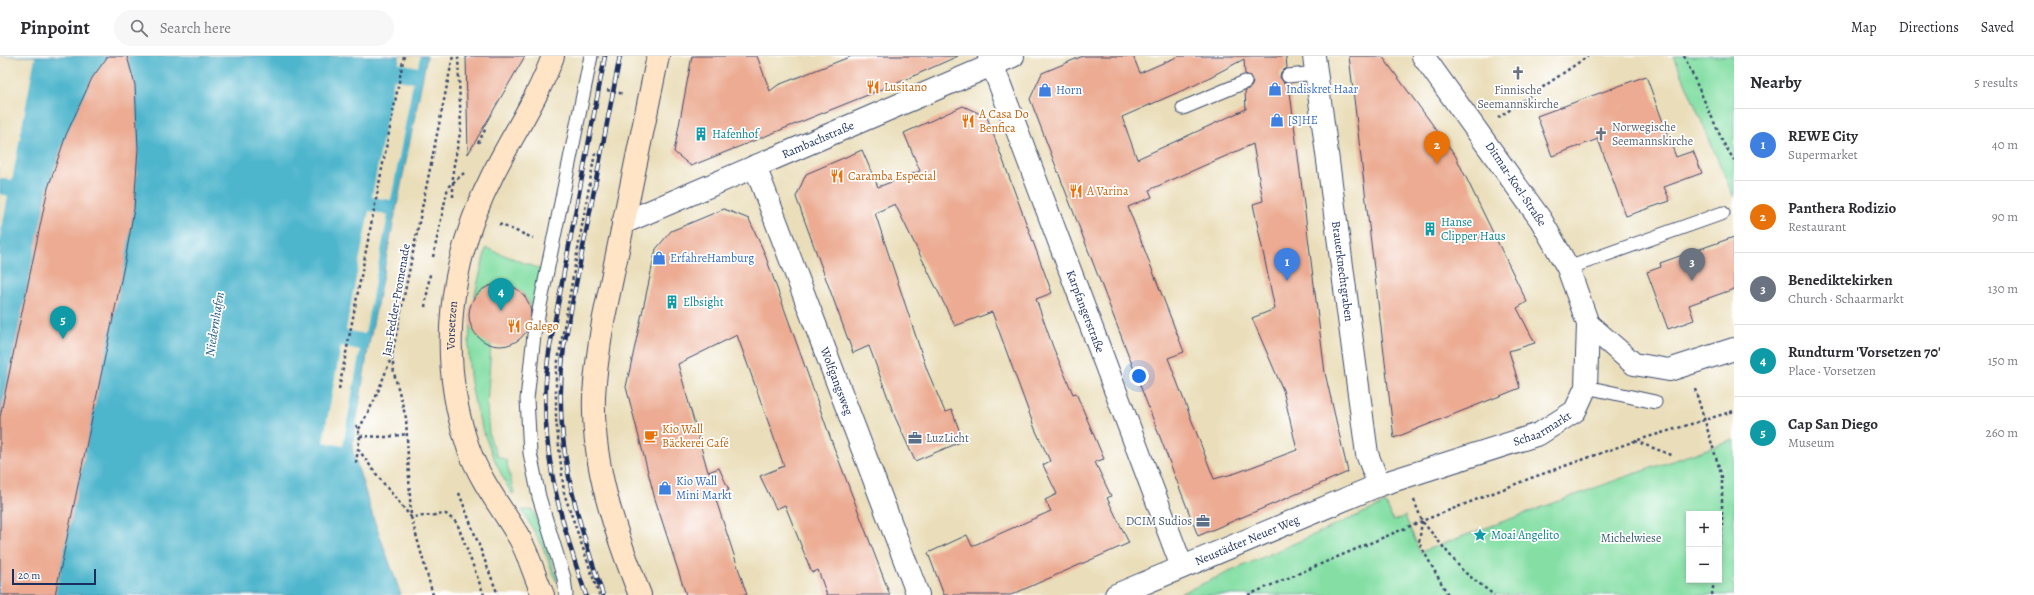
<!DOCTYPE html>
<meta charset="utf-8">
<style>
body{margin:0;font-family:Alegreya,serif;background:#f7f7f7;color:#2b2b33}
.controls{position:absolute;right:12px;bottom:12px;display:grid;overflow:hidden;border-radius:0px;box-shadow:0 2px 6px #0003}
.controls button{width:36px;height:36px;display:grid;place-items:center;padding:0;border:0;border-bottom:1px solid #e1e1e2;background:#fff;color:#2b2b33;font:20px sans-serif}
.scale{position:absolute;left:12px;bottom:10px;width:84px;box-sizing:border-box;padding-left:4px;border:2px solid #1b2f5e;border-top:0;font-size:11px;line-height:14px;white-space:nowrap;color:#1b2f5e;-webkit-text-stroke:3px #fff;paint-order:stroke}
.you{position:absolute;left:1139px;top:320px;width:14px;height:14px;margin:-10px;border:3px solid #fff;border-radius:50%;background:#1a73e8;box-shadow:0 0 0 6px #1a73e833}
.badge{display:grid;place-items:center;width:26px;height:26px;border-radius:50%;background:#1f6fb2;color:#fff;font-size:13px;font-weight:700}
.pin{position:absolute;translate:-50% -33px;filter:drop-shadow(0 1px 2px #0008)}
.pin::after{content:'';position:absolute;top:21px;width:14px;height:12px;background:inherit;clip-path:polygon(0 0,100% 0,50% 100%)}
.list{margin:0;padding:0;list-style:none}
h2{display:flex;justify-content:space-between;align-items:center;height:52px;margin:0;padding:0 16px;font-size:17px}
h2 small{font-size:13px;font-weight:400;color:#7c7c81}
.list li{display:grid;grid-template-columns:26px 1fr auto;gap:12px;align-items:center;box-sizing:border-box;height:72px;padding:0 16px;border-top:1px solid #e1e1e2}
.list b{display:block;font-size:15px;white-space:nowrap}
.list p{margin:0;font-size:13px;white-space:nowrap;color:#7c7c81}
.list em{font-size:13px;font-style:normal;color:#7c7c81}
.icon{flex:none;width:22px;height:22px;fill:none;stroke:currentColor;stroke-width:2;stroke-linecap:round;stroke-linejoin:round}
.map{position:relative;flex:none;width:1734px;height:539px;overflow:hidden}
header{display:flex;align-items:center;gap:24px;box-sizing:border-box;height:56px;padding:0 20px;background:#fff;border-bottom:1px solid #e1e1e2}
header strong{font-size:19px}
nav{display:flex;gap:22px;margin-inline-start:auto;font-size:14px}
.search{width:280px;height:36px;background:#f7f7f7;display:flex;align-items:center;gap:10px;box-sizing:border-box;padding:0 14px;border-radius:22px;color:#7c7c81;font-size:15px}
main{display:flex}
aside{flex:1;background:#fff}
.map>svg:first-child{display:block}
.green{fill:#85dfa5;stroke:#508782;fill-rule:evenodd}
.water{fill:#4db5cc;stroke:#347295}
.pier{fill:#eadeba}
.building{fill:#ecab92;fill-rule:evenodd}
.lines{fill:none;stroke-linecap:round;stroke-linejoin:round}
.service-casing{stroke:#3a496c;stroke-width:15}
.minor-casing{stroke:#3a496c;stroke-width:24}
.secondary-casing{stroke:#3a496c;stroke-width:24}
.path{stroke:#3a496c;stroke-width:2.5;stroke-dasharray:3 3;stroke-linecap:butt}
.service{stroke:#fff;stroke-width:13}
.minor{stroke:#fff;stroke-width:22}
.secondary{stroke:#ffe4c6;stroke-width:22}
.rail-casing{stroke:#1b2f5e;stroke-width:4.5}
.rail{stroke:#fff;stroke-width:3;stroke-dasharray:9;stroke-linecap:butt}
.labels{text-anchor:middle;stroke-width:3.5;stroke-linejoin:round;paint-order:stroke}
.food-label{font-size:12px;fill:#c56008;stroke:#fff;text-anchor:start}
.shop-label{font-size:12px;fill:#366cbe;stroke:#fff;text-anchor:start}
.worship-label{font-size:12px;fill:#5b616d;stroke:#fff}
.culture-label{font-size:12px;fill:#0d838f;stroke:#fff;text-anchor:start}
.street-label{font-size:12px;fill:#1b2f5e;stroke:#fff}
.service-label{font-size:12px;fill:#4e5e75;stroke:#fff;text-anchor:start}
.park-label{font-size:12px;fill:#365b70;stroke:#fff}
.water-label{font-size:13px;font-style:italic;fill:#2c5e84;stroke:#fff}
</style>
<header>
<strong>Pinpoint</strong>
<div class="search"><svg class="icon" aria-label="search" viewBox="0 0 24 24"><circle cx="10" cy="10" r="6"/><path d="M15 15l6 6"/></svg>Search here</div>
<nav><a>Map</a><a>Directions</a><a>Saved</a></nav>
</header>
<main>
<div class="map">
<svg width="1734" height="539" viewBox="0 0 1734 539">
<rect width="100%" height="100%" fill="#fff"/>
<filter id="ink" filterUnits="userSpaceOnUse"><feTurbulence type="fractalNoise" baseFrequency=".025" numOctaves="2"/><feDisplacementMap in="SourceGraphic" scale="8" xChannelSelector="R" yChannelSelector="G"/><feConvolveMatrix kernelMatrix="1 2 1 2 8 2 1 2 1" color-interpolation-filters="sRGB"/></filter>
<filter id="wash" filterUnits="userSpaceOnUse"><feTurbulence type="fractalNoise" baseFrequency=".012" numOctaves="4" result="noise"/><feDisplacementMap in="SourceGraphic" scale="16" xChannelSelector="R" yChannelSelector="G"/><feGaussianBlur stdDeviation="0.9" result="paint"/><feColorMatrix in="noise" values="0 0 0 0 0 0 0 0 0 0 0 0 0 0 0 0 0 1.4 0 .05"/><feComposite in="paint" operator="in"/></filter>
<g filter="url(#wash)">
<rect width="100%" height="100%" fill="#eadeba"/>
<path class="green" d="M1674,0H1734V142Z
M486,192L540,213L533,261C529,228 495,214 474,243Z
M471,268L479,281L491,289L487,350L489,379L497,400L506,404L514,437L512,438C484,389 461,325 471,268Z
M1734,384V539H1177L1386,447L1393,465L1405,460L1420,496L1622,422ZM1689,458H1719V524H1689Z
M522,454H532L534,457L558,524L556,525L542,489Z"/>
<path class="water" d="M0,0H427L368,293L352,392L373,461L401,539H0Z"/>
<path class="pier" d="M0,0L35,1L12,124L0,122Z
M400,0H420L418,11L399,7Z
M394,23L413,27L391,144L372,141Z
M0,138L8,140L0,182Z
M369,155L388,159L365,278L346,274Z
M341,290L360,294L343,390L323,386Z"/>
<g id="blocks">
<path class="building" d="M108,0H127L135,29L138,92L134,153L125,205L55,539H0V361L48,132L66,79L92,22Z
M466,0H525L468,98Z
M692,0H757L770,35L778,29L852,0H958L900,26L691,110L674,96Z
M1083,0H1133L1140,17L1179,0H1286L1287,12L1281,16L1280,21L1284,27L1289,28L1325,317L1348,416L1198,480L1030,43L1042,17ZM1244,3L1245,18L1250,20L1253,27L1251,31L1245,35L1246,53L1137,103L1122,61L1195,29ZM1253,88L1263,145L1253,148L1275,253L1252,262L1283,334L1297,394L1236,417L1214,423L1168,302L1184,296L1128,151L1152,141L1149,134Z
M1349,0H1382L1455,99L1527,246L1517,252L1535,287L1509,295L1520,332L1394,382Z
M1646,20L1676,101L1693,95L1702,117L1664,131L1670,145L1626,160L1598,83L1552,100L1537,60Z
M963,50L987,61L1052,237L1036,243L1053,291L1073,338L1076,337L1104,403L1095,406L1111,440L1107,442L1129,487L1011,539H944L928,497L967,479L972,490L1051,455L1045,444L1057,438L1043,409L1050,405L1035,373L992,256L955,270L895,148L875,157L927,314L945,356L952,354L963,385L915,405L895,361L869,290L853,297L796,141L806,118L862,94L878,131L920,115L904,77Z
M724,153L749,163L764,196L833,389L890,539H827L818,514L812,517L785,449L776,453L760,420L784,410L737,279L678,308L708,416L719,412L729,434L715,441L747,539H686L655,443L626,331L656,193L671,175Z
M1734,181V233L1689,249L1694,264L1668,273L1647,216L1661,211L1660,207Z
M469 259a31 31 0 1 1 62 0a31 31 0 1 1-62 0Z"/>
</g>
</g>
<g filter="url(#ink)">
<use href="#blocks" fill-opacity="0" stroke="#3a496c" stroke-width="1"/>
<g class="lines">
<g class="service-casing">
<path id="service" d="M1288,20L1316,17
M1183,52L1245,26
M1568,212L1723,157
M1586,331L1655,346
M566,539L564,522L539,441L530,397L527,343L534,279L591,0"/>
</g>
<g class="minor-casing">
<g id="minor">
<path id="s1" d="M989,0L1182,511"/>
<path id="s2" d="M1314,0L1367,398L1379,429"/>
<path id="s3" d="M755,110L918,539"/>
<path id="s4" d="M623,167L1013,0"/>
<path d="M1588,268L1634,308L1669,314L1734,293"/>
<path id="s5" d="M1116,539L1379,429L1539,378L1575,355L1586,331L1588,268L1568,212L1541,164L1423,0"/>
</g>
</g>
<g class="secondary-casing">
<g id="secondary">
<path id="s6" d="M543,539C535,521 529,500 520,483C502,452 480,425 468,391C437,299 449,204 493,118C513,78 538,42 553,0"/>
<path d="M640,539C615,476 592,410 594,341C595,316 599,291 603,266L658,0"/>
</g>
</g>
<path class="path" d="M1684,0L1724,88L1734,104
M607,34L624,38
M1498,62L1588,0
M478,87L486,72
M595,97L556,316V363L564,437L599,539
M453,141V114L461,72L458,0
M499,168L533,182
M433,201L448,131L464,117
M425,251L430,218
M339,333L404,0
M1695,333L1722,421V473L1719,490
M359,373L375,343L392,300
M360,380L386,381L407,378
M1635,385L1674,400
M358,393L380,423L411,461L446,458L457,467L484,539
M356,407L360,380L356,368
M459,437L498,539
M1414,444L1422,465L1463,515L1494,539
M1422,465L1419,487L1448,539
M433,539L411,461L406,362L394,317L392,299L453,0
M1248,539L1422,465L1531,422L1635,385L1734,355
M1712,539L1714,524"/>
<use href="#service" class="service"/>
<use href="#minor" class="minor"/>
<use href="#secondary" class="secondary"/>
<g class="rail-casing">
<path id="rail" d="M586,539C558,459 535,376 550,290L605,0
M603,539C574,453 552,382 564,290L620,0"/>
</g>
<use href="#rail" class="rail"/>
</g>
</g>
<defs>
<g id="church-bare" transform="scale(1.08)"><path d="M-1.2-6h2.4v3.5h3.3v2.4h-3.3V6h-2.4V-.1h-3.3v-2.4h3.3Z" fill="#6b7280" stroke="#fff" stroke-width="2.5" paint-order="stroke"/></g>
<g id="restaurant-bare" transform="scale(1.08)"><path d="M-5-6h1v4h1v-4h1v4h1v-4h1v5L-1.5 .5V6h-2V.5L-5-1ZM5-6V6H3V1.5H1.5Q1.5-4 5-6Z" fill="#e8710a" stroke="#fff" stroke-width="2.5" paint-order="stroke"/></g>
<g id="shop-bare" transform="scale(1.08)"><path d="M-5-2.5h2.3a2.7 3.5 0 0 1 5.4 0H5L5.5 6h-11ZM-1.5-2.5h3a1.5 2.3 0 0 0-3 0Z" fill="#3f7fe0" stroke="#fff" stroke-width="2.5" paint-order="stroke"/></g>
<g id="building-bare" transform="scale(1.08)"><path d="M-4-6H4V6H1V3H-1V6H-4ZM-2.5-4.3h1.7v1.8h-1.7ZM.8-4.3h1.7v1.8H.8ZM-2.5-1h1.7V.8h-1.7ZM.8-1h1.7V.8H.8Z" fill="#0f9aa8" stroke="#fff" stroke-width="2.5" paint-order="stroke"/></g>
<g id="cafe-bare" transform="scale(1.08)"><path d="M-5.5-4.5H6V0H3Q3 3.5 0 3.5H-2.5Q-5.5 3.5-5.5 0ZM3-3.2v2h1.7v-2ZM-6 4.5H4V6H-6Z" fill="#e8710a" stroke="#fff" stroke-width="2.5" paint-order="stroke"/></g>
<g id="office-bare" transform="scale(1.08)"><path d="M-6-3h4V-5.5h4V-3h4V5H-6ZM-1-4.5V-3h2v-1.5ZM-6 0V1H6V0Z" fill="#5c6f8a" stroke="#fff" stroke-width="2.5" paint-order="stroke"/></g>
<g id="sight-bare" transform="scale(1.08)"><path d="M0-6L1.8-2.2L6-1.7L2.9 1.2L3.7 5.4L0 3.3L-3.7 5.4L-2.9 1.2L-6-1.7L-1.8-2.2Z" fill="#0f9aa8" stroke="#fff" stroke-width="2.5" paint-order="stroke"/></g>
</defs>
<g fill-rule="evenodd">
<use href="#church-bare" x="1518" y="17"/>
<use href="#restaurant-bare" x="873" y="31"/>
<use href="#shop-bare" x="1275" y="33"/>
<use href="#shop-bare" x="1045" y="34"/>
<use href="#shop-bare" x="1277" y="64"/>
<use href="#restaurant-bare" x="968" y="65"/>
<use href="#building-bare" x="701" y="78"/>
<use href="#church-bare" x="1601" y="78"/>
<use href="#restaurant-bare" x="837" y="120"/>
<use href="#restaurant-bare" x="1076" y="135"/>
<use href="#building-bare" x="1430" y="173"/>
<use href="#shop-bare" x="659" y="202"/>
<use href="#building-bare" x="672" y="246"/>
<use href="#restaurant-bare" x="514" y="270"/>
<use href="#cafe-bare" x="651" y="380"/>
<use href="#office-bare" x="915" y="382"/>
<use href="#shop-bare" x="665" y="432"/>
<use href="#office-bare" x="1203" y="465"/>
<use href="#sight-bare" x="1480" y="479"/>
</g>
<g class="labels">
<g class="food-label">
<text x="884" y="35">Lusitano</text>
<text x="979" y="62">A Casa Do<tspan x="979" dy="14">Benfica</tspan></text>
<text x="848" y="124">Caramba Especial</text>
<text x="1087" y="139">A Varina</text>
<text x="525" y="274">Galego</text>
<text x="662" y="377">Kio Wall<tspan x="662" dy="14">Bäckerei Café</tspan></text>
</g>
<g class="shop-label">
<text x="1286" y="37">Indiskret Haar</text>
<text x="1056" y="38">Horn</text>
<text x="1288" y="68">[S]HE</text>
<text x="670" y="206">ErfahreHamburg</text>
<text x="676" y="429">Kio Wall<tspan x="676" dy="14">Mini Markt</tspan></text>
</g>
<g class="worship-label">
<text x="1518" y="38">Finnische<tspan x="1518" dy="14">Seemannskirche</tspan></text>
<text x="1612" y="75" text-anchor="start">Norwegische<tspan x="1612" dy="14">Seemannskirche</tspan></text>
</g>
<g class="culture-label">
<text x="712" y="82">Hafenhof</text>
<text x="1441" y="170">Hanse<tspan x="1441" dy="14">Clipper Haus</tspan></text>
<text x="683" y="250">Elbsight</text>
<text x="1491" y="483">Moai Angelito</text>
</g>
<g class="street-label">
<text dy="4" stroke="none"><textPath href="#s4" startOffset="212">Rambachstraße</textPath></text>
<text transform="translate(1516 128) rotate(56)" y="4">Ditmar-Koel-Straße</text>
<text dy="4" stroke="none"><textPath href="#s2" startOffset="217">Brauerknechtgraben</textPath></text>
<text transform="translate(396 244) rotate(-80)" y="4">Jan-Fedder-Promenade</text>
<text dy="4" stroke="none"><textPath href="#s1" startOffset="273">Karpfangerstraße</textPath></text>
<text dy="4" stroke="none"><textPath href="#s6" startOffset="290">Vorsetzen</textPath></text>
<text dy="4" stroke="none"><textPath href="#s3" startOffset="230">Wolfgangsweg</textPath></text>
<text dy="4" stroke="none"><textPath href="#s5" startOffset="458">Schaarmarkt</textPath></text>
<text dy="4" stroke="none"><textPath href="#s5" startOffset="142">Neustädter Neuer Weg</textPath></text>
</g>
<g class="service-label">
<text x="926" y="386">LuzLicht</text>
<text x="1192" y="469" text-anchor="end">DCIM Sudios</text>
</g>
<g class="park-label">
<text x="1631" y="486">Michelwiese</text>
</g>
<g class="water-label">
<text transform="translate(214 268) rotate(-81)" y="5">Niedernhafen</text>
</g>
</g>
</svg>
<div class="controls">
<button>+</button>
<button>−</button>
</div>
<div class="scale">20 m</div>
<div class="you"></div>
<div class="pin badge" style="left:1287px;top:225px;background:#3f7fe0">1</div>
<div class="pin badge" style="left:1437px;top:108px;background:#e8710a">2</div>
<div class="pin badge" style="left:1692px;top:225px;background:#6b7280">3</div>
<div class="pin badge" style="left:501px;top:255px;background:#0f9aa8">4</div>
<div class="pin badge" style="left:63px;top:283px;background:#0f9aa8">5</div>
</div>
<aside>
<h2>Nearby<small>5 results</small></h2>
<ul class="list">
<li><span class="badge" style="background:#3f7fe0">1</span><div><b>REWE City</b><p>Supermarket</p></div><em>40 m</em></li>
<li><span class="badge" style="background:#e8710a">2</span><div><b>Panthera Rodizio</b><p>Restaurant</p></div><em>90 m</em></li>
<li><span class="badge" style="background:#6b7280">3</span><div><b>Benediktekirken</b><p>Church · Schaarmarkt</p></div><em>130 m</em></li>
<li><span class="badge" style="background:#0f9aa8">4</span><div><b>Rundturm 'Vorsetzen 70'</b><p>Place · Vorsetzen</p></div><em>150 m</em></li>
<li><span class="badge" style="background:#0f9aa8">5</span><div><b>Cap San Diego</b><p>Museum</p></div><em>260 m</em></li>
</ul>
</aside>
</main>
